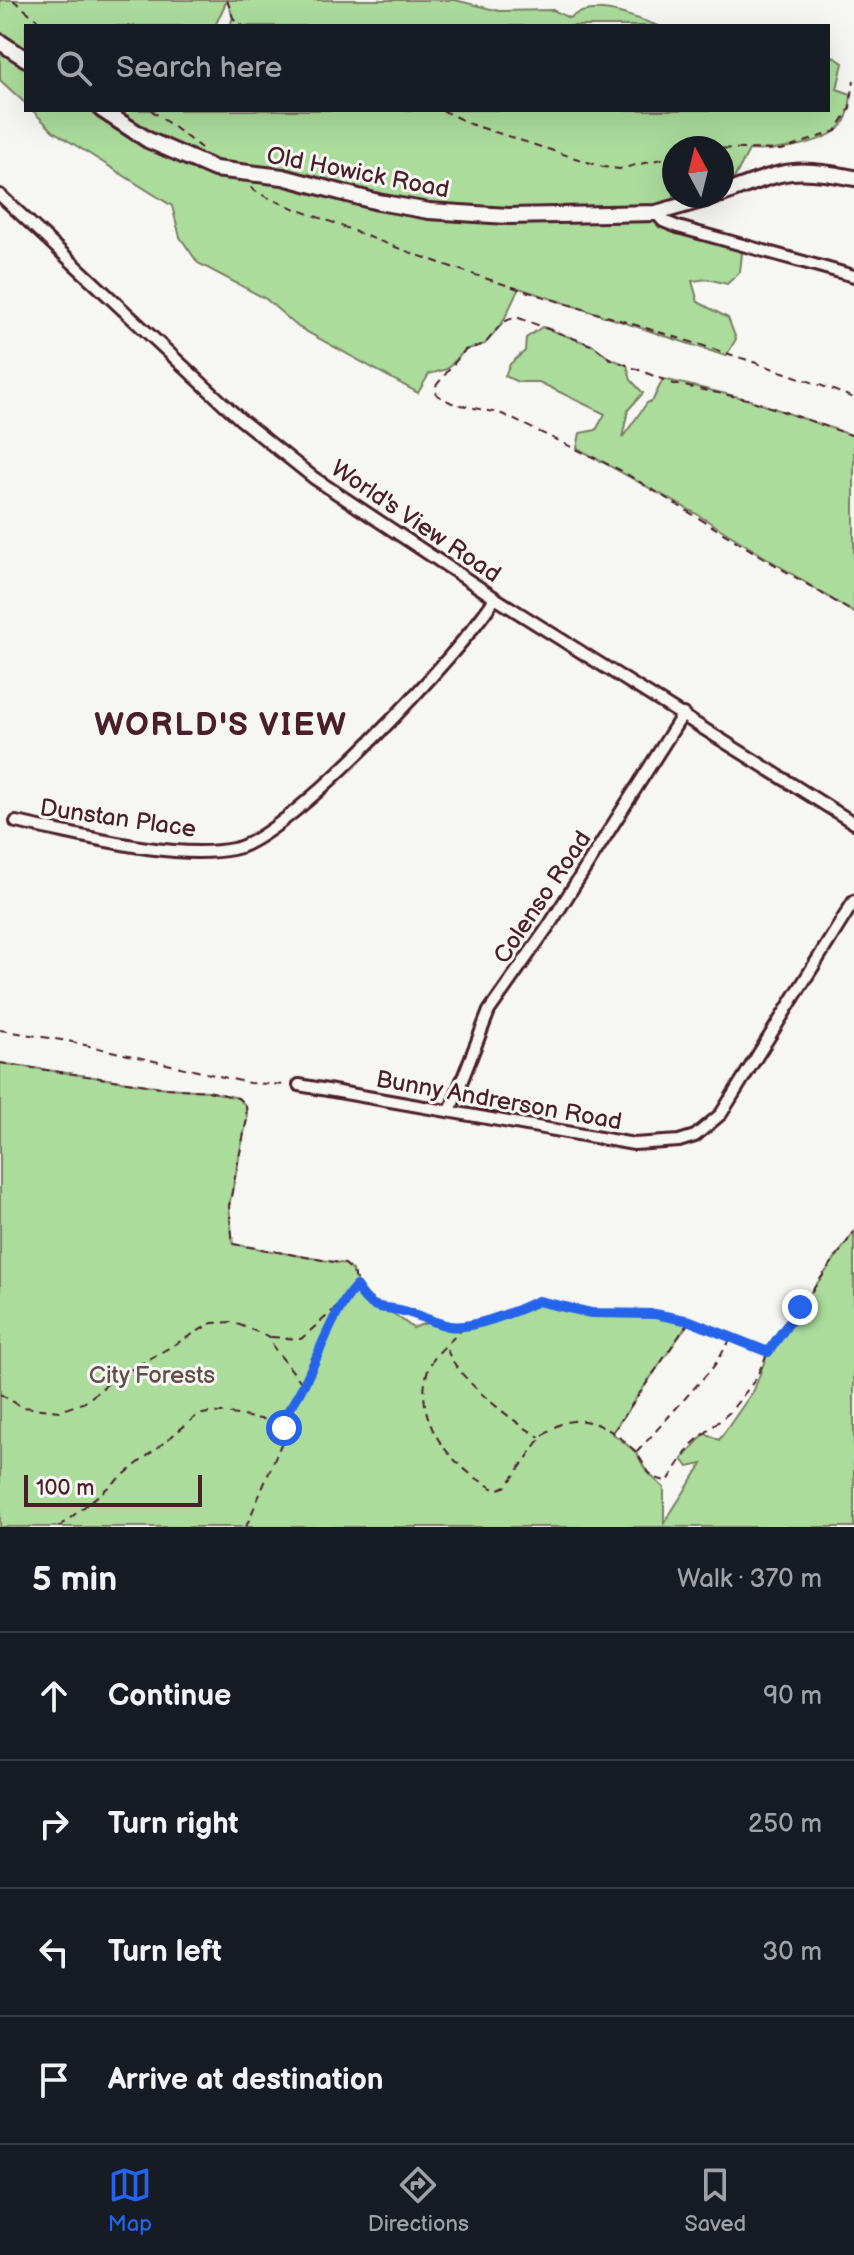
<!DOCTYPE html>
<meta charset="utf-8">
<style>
body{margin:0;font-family:"Balsamiq Sans",sans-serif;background:#20242c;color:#f1f3f6}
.compass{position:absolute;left:662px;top:136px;width:72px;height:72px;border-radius:50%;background:#171b24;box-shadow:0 8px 32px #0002;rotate:353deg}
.scale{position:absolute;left:24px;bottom:20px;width:178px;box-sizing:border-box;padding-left:8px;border:4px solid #4a1f2b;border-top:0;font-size:22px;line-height:28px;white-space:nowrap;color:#4a1f2b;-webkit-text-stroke:6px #f6f6f2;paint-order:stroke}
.stop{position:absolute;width:24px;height:24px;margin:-18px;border:6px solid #2563eb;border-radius:50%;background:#fff}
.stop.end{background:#2563eb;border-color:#fff;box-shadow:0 2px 8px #0008}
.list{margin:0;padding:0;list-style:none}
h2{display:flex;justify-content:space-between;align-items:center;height:104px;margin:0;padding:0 32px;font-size:34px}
h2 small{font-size:26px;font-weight:400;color:#9ea1a6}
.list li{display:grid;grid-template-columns:52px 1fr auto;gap:24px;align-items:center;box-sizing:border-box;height:128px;padding:0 32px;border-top:2px solid #363941}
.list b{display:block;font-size:30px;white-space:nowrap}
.list em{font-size:26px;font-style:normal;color:#9ea1a6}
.icon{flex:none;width:44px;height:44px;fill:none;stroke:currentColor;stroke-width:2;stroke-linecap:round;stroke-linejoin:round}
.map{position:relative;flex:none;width:854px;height:1527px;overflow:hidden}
.search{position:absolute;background:#171b24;box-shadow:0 8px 32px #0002;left:24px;right:24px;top:24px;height:88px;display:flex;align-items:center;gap:20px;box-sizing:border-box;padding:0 28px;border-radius:0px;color:#9ea1a6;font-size:30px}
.sheet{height:616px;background:#171b24}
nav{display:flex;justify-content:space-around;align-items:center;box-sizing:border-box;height:112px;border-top:2px solid #363941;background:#171b24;font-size:22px;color:#9ea1a6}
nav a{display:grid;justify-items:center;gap:4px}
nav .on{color:#2563eb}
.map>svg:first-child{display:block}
.green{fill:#abdc9c;stroke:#7a7e64;stroke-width:2}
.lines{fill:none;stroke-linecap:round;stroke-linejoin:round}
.minor-casing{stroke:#4a1f2b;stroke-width:16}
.secondary-casing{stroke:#4a1f2b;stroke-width:20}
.path{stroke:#4a1f2b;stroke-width:2;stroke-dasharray:8 6;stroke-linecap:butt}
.minor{stroke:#f6f6f2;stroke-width:10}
.secondary{stroke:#f6f6f2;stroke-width:14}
.route{stroke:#2563eb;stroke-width:10}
.labels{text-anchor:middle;stroke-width:6;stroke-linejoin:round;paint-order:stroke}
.street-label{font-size:24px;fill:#4a1f2b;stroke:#f6f6f2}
.park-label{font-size:24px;fill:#624e47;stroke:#f6f6f2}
.district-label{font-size:32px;font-weight:bold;letter-spacing:2px;fill:#4a1f2b;stroke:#f6f6f2}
</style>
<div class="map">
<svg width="854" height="1527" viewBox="0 0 854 1527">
<rect width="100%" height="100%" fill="#f6f6f2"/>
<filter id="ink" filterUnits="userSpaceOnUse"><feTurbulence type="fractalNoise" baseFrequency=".0125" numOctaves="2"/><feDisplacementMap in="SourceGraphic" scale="16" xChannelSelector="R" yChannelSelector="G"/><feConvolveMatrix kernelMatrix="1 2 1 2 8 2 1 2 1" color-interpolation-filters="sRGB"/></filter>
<g filter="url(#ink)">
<path class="green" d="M0,0H455L499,11L553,10L569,18C597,0 629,16 659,26H230L233,17L227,0L215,26H26V104L0,80Z
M828,53L843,63L837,89L851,94C850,105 849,116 842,125C827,144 772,152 749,150L727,192L722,194V148H674V196H716L657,213L663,221L743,244L740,272L727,284L708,279L692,281L698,302L728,318L736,339L726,356L519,288L503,322L485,344L465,350L447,369L429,374L418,393L298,327L266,299L198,263L180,237L172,206L53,131L32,110H828Z
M542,327L594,346L609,358L627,365L631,380L643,393L628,410L622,438L647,403L653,400L663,379L747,399L854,436V613L695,513L577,448L580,433L596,430L605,414L539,382H518L505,376L510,364L525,351L526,338Z
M0,1063L167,1088L208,1091L238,1098L246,1106L247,1119L229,1206L233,1244L345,1264L352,1270L365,1301L381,1310L390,1311L413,1328L431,1321L464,1327L538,1301L591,1313L655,1314L690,1321L612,1433L636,1452L646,1471L664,1488V1523L702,1464L688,1467L682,1459L705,1433L719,1440L754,1390L768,1352L854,1232V1527H0Z"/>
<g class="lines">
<g class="minor-casing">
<path id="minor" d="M0,195L240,419L314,478L495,598L854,823
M656,213L663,221L678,227L854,276
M16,822C77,834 173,861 233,849C288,839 463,650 495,598
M299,1085L634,1144L679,1141L695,1136L721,1114L854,901
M450,1111L489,1011L550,924L683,714"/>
</g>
<g class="secondary-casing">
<path id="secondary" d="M0,42L26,59
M102,110L148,140L215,169L283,177L378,202L429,211L508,216L656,213L716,196
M722,194C782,172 789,165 854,178"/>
</g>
<path class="path" d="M13,0L45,26
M227,0L233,18L243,26
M151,110L201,148
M442,110L470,124L603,167L619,169L674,156
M708,148L782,150L836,131L850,108L854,80
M251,187C255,196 328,220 344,227C510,295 687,333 854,398
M854,436L747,399L674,384L609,358L594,346L516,317L503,322L485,344L465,350L435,387L437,395L452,403L502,414L620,470L854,613
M0,1030L68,1041L249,1083L286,1085
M0,1063L167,1088L208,1091L238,1098L246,1106L247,1119L229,1206L233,1244L345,1264L352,1270L365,1301L381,1310L405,1311L450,1326L464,1327L538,1301L591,1313L655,1314L690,1321L768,1352
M464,1327C453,1340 433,1354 428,1370C411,1422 454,1470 497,1490L506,1486C516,1475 539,1438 547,1432C578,1408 610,1426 634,1450C646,1463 646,1480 668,1481L691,1445L730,1412L755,1380L768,1352L854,1232
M271,1337L301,1339L336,1308
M447,1349C455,1377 514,1423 540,1437
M0,1394L22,1407L60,1411L85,1402L111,1381L212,1323L232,1322L270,1337L274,1348L302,1383
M613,1432L688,1323
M637,1452L714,1366L732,1337
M59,1527L198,1415C230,1407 251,1423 282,1419C313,1380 324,1322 355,1287
M246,1527L284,1437L282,1421"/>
<use href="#minor" class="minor"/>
<use href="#secondary" class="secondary"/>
</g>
</g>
<g class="lines" filter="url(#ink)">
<path class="route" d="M284,1428L282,1419C314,1380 324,1322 356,1286C374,1315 381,1304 407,1312C421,1316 434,1323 449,1326C471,1330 517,1311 538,1301L591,1313L655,1314L690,1321L768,1352L800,1307"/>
</g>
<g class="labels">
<g class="street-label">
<text transform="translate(358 172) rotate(11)" y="8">Old Howick Road</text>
<text transform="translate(416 521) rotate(34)" y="8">World's View Road</text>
<text transform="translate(118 818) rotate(8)" y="8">Dunstan Place</text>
<text transform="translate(542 897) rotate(-56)" y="8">Colenso Road</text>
<text transform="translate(499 1100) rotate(10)" y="8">Bunny Andrerson Road</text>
</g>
<g class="park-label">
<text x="152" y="1383">City Forests</text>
</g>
<g class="district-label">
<text x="221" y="735">WORLD'S VIEW</text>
</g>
</g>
</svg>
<svg class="compass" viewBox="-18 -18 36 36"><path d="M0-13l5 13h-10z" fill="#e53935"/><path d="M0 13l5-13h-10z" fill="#9ea1a6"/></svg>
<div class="scale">100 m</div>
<div class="stop" style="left:284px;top:1428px"></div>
<div class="stop end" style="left:800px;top:1307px"></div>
<div class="search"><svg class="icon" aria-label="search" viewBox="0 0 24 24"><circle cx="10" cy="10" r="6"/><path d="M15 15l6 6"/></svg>Search here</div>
</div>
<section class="sheet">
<h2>5 min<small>Walk · 370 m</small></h2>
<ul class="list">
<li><svg class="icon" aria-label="ahead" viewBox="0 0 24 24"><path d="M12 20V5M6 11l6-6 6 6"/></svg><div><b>Continue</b></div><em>90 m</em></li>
<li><svg class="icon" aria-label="right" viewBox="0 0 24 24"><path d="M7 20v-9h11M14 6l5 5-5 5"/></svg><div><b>Turn right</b></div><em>250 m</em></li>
<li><svg class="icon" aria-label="left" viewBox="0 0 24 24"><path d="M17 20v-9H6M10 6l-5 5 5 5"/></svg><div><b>Turn left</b></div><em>30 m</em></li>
<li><svg class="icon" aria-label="arrive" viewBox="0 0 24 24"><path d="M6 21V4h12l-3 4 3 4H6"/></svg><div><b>Arrive at destination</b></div></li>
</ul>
</section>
<nav>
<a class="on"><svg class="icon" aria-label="map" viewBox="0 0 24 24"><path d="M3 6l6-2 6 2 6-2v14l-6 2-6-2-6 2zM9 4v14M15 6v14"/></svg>Map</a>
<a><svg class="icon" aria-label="directions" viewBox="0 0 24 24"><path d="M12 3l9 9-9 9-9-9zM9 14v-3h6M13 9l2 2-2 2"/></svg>Directions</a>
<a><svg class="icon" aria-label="saved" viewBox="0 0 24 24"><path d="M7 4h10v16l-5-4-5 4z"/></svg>Saved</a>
</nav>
